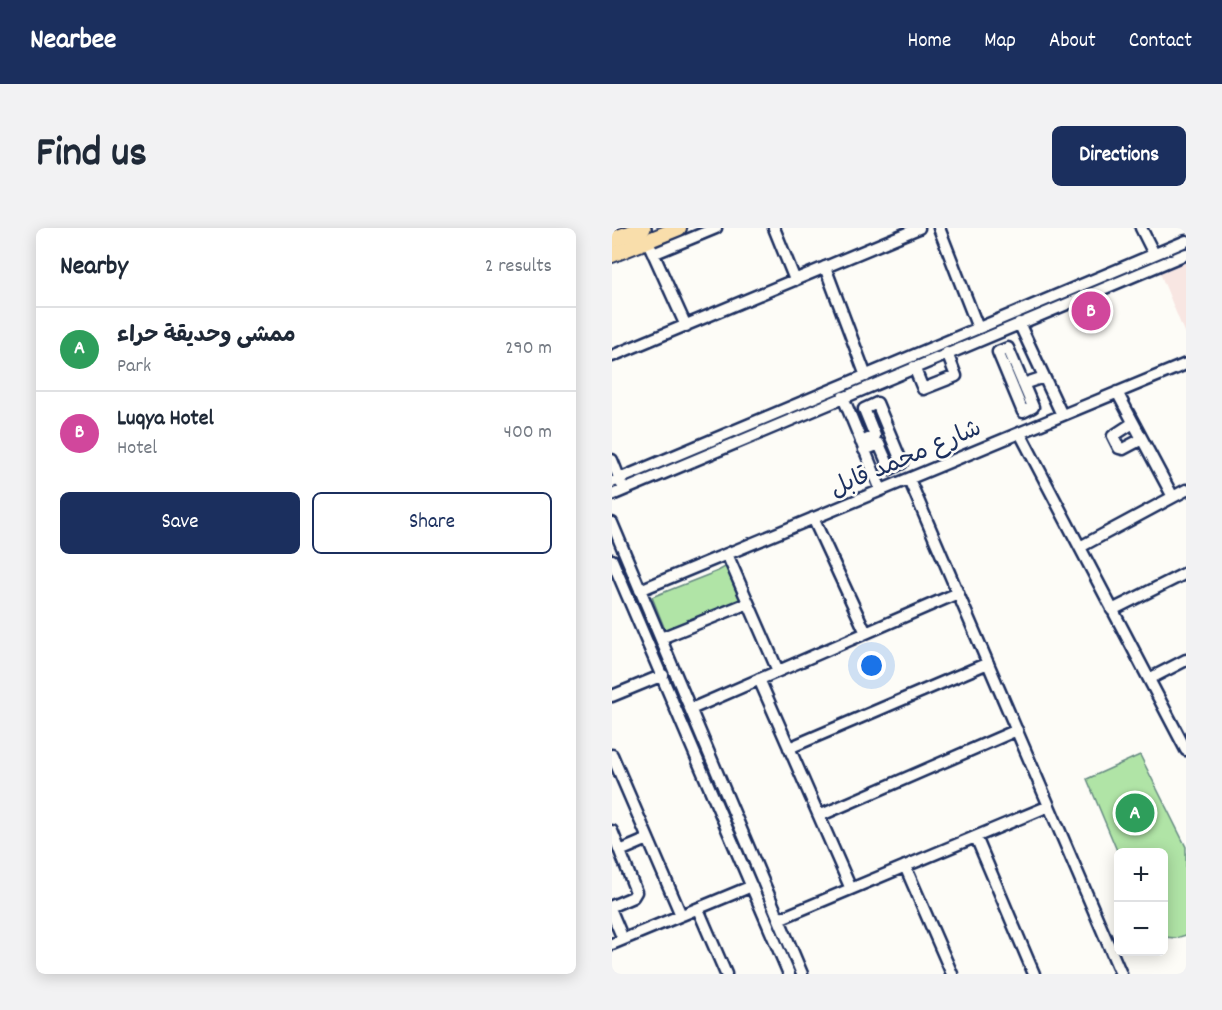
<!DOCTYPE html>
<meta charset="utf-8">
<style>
body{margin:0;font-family:Dekko,"Playpen Sans Arabic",sans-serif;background:#f2f2f3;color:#1f2937}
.controls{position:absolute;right:18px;bottom:18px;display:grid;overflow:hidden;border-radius:9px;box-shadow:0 3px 15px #0003}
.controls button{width:54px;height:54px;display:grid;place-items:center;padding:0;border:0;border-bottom:2px solid #e0e1e3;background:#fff;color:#1f2937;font:30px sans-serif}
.you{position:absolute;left:260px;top:438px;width:21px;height:21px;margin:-15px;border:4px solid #fff;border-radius:50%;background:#1a73e8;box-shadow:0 0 0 9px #1a73e833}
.badge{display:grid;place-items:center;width:39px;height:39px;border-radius:50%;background:#1b2f5e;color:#fff;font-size:20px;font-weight:700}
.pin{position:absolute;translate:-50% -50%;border:3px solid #fff;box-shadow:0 2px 6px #0006}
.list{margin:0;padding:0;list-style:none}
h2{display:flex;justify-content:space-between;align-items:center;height:78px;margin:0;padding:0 24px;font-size:26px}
h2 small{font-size:20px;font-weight:400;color:#747a83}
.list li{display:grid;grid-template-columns:39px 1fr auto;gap:18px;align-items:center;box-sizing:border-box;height:84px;padding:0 24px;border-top:2px solid #e0e1e3}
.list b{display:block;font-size:22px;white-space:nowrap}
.list p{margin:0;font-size:20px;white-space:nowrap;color:#747a83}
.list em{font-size:20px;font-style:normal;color:#747a83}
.actions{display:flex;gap:12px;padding:18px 24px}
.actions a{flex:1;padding:14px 0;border:2px solid #1b2f5e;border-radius:9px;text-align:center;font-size:21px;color:#1b2f5e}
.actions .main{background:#1b2f5e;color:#fff}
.map{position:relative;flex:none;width:574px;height:746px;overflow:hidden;border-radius:9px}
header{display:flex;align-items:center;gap:36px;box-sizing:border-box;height:84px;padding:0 30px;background:#1b2f5e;color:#fff}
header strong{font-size:28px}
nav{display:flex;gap:33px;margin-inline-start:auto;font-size:21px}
.intro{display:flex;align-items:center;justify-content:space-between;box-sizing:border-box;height:144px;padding:0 36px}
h1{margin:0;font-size:42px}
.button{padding:15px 27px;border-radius:9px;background:#1b2f5e;color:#fff;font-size:21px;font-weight:700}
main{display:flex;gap:36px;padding:0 36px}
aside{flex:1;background:#fff;border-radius:9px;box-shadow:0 3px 15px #0003}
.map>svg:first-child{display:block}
.built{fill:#f8e6e2}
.green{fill:#b0e4a6;stroke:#668a82;stroke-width:1.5}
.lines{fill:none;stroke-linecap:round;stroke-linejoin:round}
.minor-casing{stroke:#1b2f5e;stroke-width:15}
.major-casing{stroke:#1b2f5e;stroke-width:18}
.highway-casing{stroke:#1b2f5e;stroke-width:20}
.minor{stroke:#fdfcf7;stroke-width:10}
.major{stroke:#f9deab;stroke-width:14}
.highway{stroke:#f9deab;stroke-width:15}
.labels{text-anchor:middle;stroke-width:5;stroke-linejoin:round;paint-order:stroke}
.street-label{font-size:24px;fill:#1b2f5e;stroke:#fdfcf7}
</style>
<header>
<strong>Nearbee</strong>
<nav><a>Home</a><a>Map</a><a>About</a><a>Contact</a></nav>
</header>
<div class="intro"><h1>Find us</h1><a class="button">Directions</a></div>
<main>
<aside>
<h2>Nearby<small>2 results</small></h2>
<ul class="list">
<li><span class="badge" style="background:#2e9e5b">A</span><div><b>ممشى وحديقة حراء</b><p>Park</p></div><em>290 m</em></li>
<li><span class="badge" style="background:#d1479c">B</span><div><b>Luqya Hotel</b><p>Hotel</p></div><em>400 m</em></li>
</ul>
<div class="actions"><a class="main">Save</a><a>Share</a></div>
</aside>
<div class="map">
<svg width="574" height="746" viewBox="0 0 574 746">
<rect width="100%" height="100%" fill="#fdfcf7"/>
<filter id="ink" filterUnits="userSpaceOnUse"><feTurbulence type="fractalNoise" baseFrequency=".0167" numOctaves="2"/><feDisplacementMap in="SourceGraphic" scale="12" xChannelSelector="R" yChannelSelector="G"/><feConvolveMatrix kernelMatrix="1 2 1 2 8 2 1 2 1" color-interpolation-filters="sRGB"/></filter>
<g filter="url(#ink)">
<path class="built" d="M574,34V109L548,45Z"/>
<path class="green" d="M113,339L117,340L131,374L54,404L40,369L106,343Z
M528,527L574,619V707L564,710L552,709V624L506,625L475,551Z"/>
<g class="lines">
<g class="minor-casing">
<path id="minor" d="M162,0L183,52
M327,0L366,100
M529,0L542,26
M36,14L74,98
M41,26L104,0
M213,39L254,148
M407,95L450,187
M396,120L421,179L411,184L386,124Z
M0,128L307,0
M302,139L311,161L344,148L335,125
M411,156L432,149
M505,164L561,269
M231,169L269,262
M521,195L501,208L507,220L511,221L530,211
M408,205L574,522
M249,214L263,208L252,181L265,175L290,235L278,241L267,216L252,222
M0,232L10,257
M297,251L509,746
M0,254L574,13
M0,267L574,26
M201,290L254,405
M0,295L190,746
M468,319L574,262
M115,326L166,443
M0,332L177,746
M28,362L574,136
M500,382L574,345
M49,410L136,375
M147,451L239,661
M537,451L574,432
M0,468L51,447
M79,481L346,365
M177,520L376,435
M0,527L69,687
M207,588L405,502
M0,603L24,664L21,669L0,678
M364,609L422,746
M8,623L36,611
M293,638L340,746
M86,681L114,746
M0,685L11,711
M167,691L437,578
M0,716L140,658"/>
</g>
<g class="major-casing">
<path id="major" d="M0,27L67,0"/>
</g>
<g class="highway-casing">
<path id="highway" d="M0,12L31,0"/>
</g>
<use href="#minor" class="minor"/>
<use href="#major" class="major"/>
<use href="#highway" class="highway"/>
</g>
</g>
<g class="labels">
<g class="street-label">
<text transform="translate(293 229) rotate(-23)" y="8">شارع محمد قابل</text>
</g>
</g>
</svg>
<div class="controls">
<button>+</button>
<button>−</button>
</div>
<div class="you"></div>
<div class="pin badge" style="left:523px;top:585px;background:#2e9e5b">A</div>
<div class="pin badge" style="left:479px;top:83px;background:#d1479c">B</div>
</div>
</main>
